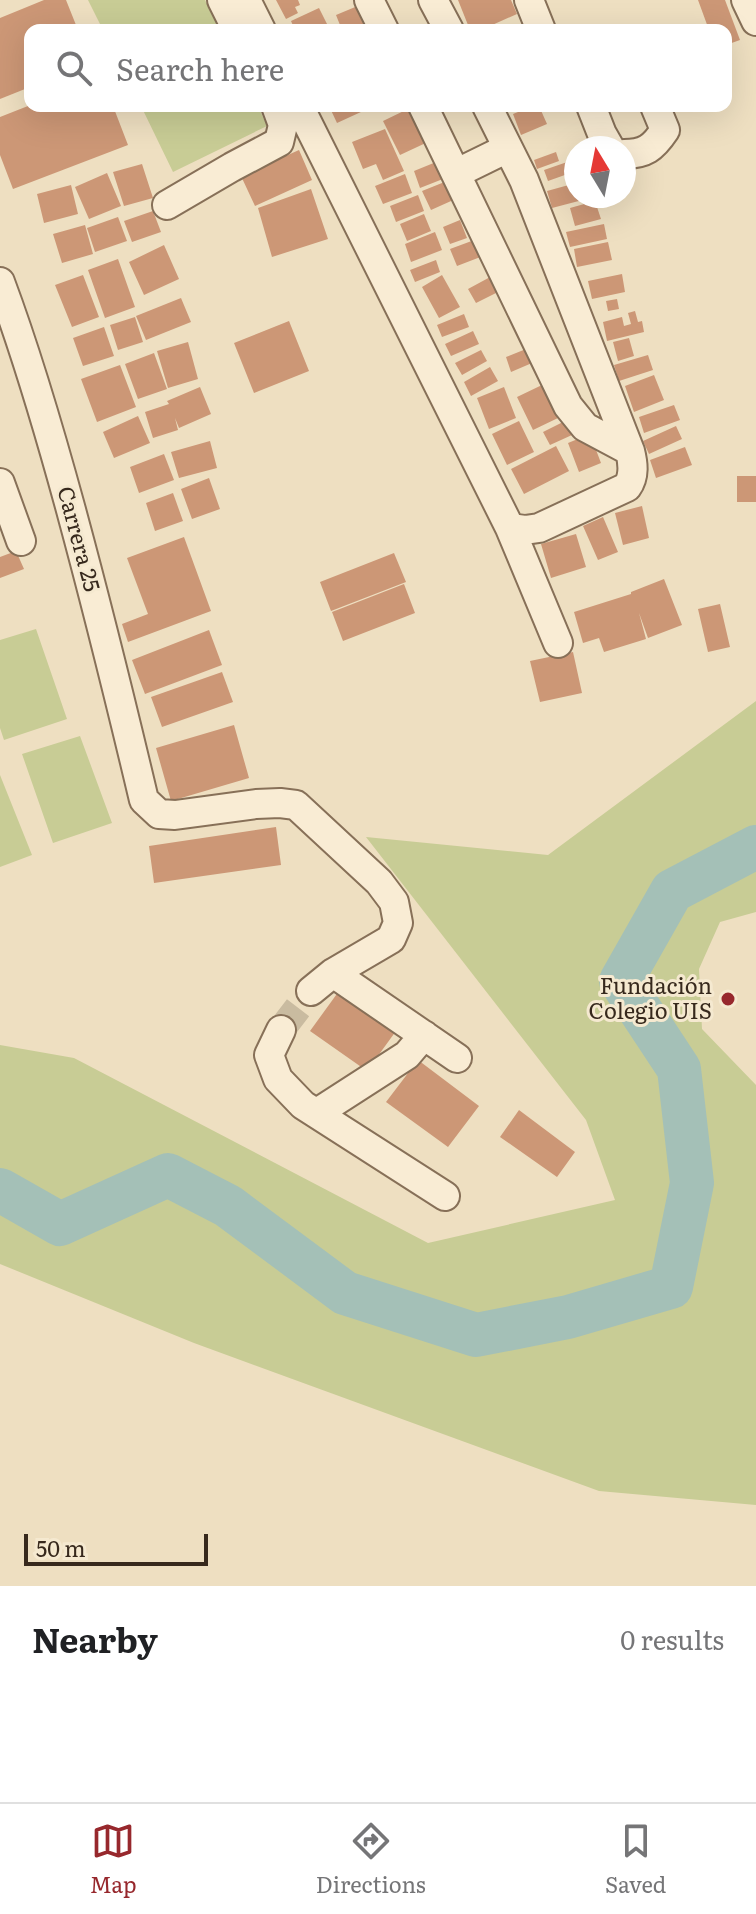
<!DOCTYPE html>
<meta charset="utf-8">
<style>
body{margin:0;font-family:Literata,serif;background:#f6f6f6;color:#202124}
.compass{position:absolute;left:564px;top:136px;width:72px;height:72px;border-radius:50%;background:#fff;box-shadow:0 8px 32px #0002;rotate:350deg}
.scale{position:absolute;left:24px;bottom:20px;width:184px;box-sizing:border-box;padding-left:8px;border:4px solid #37291d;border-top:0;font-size:22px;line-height:28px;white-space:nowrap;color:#37291d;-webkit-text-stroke:6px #f5e9d0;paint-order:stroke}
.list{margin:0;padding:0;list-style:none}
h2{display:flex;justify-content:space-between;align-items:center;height:104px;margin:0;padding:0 32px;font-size:34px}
h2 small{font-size:26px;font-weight:400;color:#757577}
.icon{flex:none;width:44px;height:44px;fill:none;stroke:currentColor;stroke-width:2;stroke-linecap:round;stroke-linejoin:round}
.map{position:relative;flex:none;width:756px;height:1586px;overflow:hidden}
.search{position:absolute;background:#fff;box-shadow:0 8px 32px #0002;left:24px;right:24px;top:24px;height:88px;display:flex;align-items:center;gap:20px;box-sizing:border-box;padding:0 28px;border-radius:16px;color:#757577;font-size:30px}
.sheet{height:216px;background:#fff}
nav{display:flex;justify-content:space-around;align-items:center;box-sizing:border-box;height:112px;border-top:2px solid #e0e0e0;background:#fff;font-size:22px;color:#757577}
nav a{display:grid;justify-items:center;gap:4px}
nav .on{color:#97282d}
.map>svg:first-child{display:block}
.green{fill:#c8cc95}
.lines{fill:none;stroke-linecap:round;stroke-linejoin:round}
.river{stroke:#a4c0b7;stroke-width:44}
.building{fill:#cc9776}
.minor-tunnel{stroke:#c9bba0;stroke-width:28;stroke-dasharray:28 14;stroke-linecap:butt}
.minor-casing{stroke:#877058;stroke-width:32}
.minor{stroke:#f9ecd4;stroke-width:28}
.poi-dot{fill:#97282d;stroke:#f5e9d0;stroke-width:3}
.labels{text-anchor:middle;stroke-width:6;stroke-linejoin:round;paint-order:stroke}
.street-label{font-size:22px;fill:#37291d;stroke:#f5e9d0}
.poi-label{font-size:22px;fill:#37291d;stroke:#f5e9d0;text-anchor:end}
</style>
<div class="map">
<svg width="756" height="1586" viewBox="0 0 756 1586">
<rect width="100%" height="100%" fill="#eedfc1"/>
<path class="green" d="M88,0H205L220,30H103Z
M141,106H258L267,126L173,172Z
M36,629L67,719L4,740L0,728V640Z
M756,701V912L720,922L699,969L702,1029L756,1085V1505L599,1491L194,1343L0,1264V1045L74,1058L428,1243L615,1200L586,1120L366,837L548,855Z
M80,736L112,823L53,843L22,754Z
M0,775L32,855L0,867Z"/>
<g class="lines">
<path class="river" d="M0,1190L60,1224L168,1175L228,1206L345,1293L476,1335L568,1317L671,1287L692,1183L679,1069L621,981L672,891L756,847"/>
</g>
<path class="building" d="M44,0H66L78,30H30V87L0,99V18Z
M276,0H298L300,5L295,7L298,13L286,19Z
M458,0H511L517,14L481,30H470Z
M698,0H725L740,40L726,45V30H709Z
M360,5L367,24L353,30H342L336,15Z
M319,8L328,26L318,30H295L291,21Z
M28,106H113L128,145L13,189L0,155V117Z
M329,106H374L337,123Z
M533,106H539L547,124L521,135L513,114Z
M412,107L430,141L400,155L383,121Z
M385,129L404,171L383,180L376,164L363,169L352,142Z
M299,150L312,180L255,206L241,176Z
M556,152L559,161L537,169L534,160Z
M441,160L448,177L420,188L414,171Z
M573,160L576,171L548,181L544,170Z
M142,164L153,198L124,206L113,172Z
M107,173L121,206L89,219L75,187Z
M405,174L412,193L383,204L375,186Z
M452,179L460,197L431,210L422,191Z
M576,183V196L594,197L552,208L547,191Z
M71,185L78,214L44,223L37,194Z
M311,189L328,239L272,257L258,208Z
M418,195L424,211L396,222L390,206Z
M595,201L601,219L575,226L570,208Z
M153,211L161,232L132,242L124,221Z
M424,214L431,231L407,241L400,224Z
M118,217L127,241L95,252L87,228Z
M460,220L467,238L450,244L443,227Z
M604,224L607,239L570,247L566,232Z
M85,225L93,254L62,263L53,234Z
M435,232L442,250L411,262L405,244Z
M477,239L483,256L457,266L450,249Z
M608,242L612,260L577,267L574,249Z
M164,245L179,279L144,295L129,262Z
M118,259L135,307L105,318L88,270Z
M436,260L440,272L415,282L410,270Z
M622,274L625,292L592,299L588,281Z
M83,275L99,317L72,327L55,285Z
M442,275L460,307L439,318L422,287Z
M492,276L500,291L476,303L468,289Z
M181,298L191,322L146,340L136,316Z
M617,299L619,309L608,311L606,301Z
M635,311L638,322L642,321L644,332L607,341L603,322L622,317L624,326L631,324L628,313Z
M464,314L469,327L442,337L437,325Z
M135,317L143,342L118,350L110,325Z
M289,321L309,371L254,393L234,343Z
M104,327L114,356L83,366L73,338Z
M473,331L479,344L451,356L445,344Z
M629,338L634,356L618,361L613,342Z
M188,342L198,379L168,388L157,351Z
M526,349L532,363L511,372L506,357Z
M481,350L487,361L462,375L455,363Z
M154,353L167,389L138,399L125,364Z
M648,355L653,370L619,381L614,365Z
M120,365L136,407L97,422L81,379Z
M490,367L498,381L471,396L464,382Z
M654,375L664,400L634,412L625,386Z
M542,385L558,418L533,430L517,397Z
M200,387L211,414L179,428L175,418L178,430L153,438L145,412L169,404L167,401Z
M504,387L516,418L489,429L477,398Z
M674,405L680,420L644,433L639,417Z
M138,416L150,443L114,458L103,432Z
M519,421L534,452L507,465L492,434Z
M565,421L572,435L550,445L543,432Z
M676,426L682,439L649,454L643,441Z
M590,434L601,463L579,472L568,443Z
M210,441L217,468L179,478L171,452Z
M556,446L569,471L524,494L511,469Z
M685,447L692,465L656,478L650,460Z
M164,454L174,480L139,493L130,467Z
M737,476H756V502H737Z
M209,478L220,509L192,519L181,489Z
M173,493L183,521L155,531L146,503Z
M642,506L649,538L623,545L615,513Z
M603,517L618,552L598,560L583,526Z
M576,534L586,567L551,578L541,544Z
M184,537L211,611L128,642L122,624L148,614L127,558Z
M16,551L24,569L0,578V557Z
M394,553L406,582L331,611L320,582Z
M664,579L682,625L648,638L639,613L646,639L604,652L599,638L583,643L574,612L631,594V592Z
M404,584L415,613L343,641L332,612Z
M720,604L730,647L708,652L698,609Z
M209,630L222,665L145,694L132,660Z
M573,652L582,693L540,702L530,661Z
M222,672L233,702L162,727L151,697Z
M234,725L249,778L171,801L156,748Z
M276,827L281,865L154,883L149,846Z
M339,991L396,1031L367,1071L310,1031Z
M418,1060L479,1106L448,1147L386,1102Z
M519,1110L575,1152L557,1177L500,1137Z"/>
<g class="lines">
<path class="minor-tunnel" d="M281,1030L311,991"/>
<g class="minor-casing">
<path id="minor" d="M222,0L237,30
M246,0L261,30
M369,0L384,30
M433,0L449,30
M529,0L541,30
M746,0L756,21
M299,106L510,528L558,643
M423,106L568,406L585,427L630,451
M487,106L524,180L630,451C633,463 635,476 627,487L539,528L525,530L510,528
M591,106L602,134L610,148
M624,154C645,154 653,148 665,130L655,106
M457,173L508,148
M167,205L232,167L279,142L283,125L276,106
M0,282C28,357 50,433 71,510C97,606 121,703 144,800L159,814L175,815L256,804L280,803L296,805L379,882L394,902L398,923L391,939L333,973L311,991
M0,483L21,541
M333,973L457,1058
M281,1030L269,1055L278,1079L303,1105L445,1196
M317,1113L407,1055L424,1035"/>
</g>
<use href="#minor" class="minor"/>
</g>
<circle class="poi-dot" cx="728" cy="999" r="8"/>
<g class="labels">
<g class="street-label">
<text transform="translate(79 539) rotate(75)" y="8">Carrera 25</text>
</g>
<g class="poi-label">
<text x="712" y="994">Fundación<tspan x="712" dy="25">Colegio UIS</tspan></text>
</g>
</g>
</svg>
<svg class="compass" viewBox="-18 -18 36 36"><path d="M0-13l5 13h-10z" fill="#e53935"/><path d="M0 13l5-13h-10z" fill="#757577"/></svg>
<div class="scale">50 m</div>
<div class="search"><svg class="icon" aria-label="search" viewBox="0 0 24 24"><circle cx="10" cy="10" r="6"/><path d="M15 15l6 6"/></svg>Search here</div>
</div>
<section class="sheet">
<h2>Nearby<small>0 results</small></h2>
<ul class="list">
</ul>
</section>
<nav>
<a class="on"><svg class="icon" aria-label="map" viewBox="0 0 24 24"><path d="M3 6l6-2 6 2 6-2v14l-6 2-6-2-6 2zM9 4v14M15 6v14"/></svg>Map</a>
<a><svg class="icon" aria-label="directions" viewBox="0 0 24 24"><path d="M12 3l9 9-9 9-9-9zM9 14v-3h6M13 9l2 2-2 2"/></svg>Directions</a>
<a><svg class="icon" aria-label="saved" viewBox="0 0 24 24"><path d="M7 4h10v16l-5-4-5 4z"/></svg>Saved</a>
</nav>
